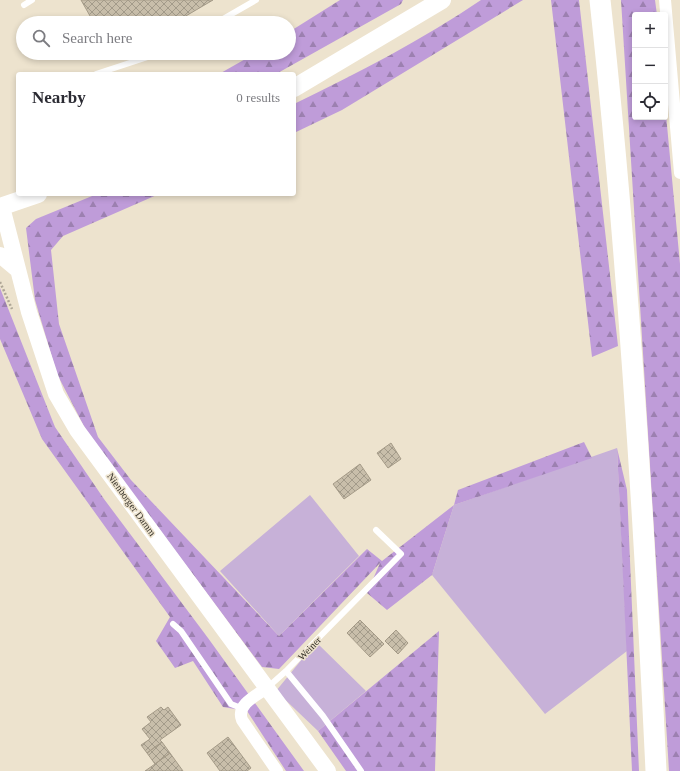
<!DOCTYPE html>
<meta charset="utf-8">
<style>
body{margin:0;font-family:Georgia,serif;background:#f2f2f3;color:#2b2b33}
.controls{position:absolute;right:12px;top:12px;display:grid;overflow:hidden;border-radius:4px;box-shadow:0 2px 6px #0003}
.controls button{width:36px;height:36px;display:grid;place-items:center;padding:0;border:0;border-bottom:1px solid #e1e1e2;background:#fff;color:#2b2b33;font:20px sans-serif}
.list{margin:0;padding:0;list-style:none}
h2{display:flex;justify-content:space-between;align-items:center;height:52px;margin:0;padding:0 16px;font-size:17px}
h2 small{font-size:13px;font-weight:400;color:#7c7c81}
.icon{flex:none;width:22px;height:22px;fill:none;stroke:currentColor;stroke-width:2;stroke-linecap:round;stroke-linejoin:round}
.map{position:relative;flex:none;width:680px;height:771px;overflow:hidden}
.search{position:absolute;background:#fff;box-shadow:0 2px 6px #0003;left:16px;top:16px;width:280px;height:44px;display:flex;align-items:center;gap:10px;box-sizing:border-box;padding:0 14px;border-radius:22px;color:#7c7c81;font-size:15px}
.panel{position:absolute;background:#fff;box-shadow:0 2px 6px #0003;left:16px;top:72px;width:280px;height:124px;border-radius:4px}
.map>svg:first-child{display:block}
.grass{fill:#c7b1d8}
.forest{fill:url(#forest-firs)}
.building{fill:url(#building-cross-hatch);stroke:#a59b88}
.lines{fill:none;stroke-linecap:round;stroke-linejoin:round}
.path{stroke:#aea696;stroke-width:2.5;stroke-dasharray:2 2;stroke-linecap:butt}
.service{stroke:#fff;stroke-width:6}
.minor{stroke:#fff;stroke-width:12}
.tertiary{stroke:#fff;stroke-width:16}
.secondary{stroke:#fff;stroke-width:18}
.trunk{stroke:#fff;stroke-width:21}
.labels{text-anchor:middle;stroke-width:3;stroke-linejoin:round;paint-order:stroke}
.street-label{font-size:10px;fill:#353129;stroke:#ede3ce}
</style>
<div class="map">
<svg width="680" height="771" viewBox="0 0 680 771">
<defs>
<pattern id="forest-firs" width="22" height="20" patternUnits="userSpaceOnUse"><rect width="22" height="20" fill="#bf9cd9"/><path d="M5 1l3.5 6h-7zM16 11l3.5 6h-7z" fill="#9c80b0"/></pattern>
<pattern id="building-cross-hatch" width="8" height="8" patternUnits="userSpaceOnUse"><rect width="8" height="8" fill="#c8beaa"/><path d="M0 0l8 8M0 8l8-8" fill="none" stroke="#a39b8a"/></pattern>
</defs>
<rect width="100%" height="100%" fill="#ede3ce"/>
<path class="grass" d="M617,448L627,651L545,714L432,575L454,505Z
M310,495L359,556L279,636L220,571Z
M316,642L366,691L318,731L276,691Z"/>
<path class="forest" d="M340,0H403L401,4L276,74H219L256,53H289V32Z
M481,0H523L342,110L294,133V104C358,73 422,40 481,0Z
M551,0H579L618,346L592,357Z
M621,0H655L657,15H635V117H665V104L680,264V771H669Z
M97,194H159L63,236L51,250L59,324L98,437L131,480L279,636L367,549L382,561L454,505L458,490L584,442L592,458L454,505L432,575L387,610L367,593L380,563L279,669L262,667L88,434L57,374L35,300L26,228L36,219Z
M0,288L55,427L104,499L208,638L304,771H286L247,711L223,707L193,661L175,668L156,641L170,617L42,439L0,339Z
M617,448L627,490L639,771H632Z
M439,631L435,771H346L318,731Z"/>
<path class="building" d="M81,0H213L179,20L176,16L164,23H94Z
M391,443L401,459L388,468L377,453Z
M360,464L371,480L344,499L333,484Z
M360,620L384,644L370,657L347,633Z
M396,630L408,643L398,654L385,641Z
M161,707L164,710L168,707L181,725L160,740L162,742L147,753L141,745L150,739L142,729L151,722L147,717Z
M228,737L251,768L247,771H220L207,753Z
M162,742L170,753L155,764L147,753Z
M170,753L183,771H145L155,764Z"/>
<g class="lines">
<path class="path" d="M0,282L12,309"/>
<path class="service" d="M24,5L32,0
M216,23L256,0
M96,74L160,53
M173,624L181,631L231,704L241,708
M286,671L323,716L361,771
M267,688L286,671L401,554L376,530"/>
<path class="minor" d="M665,0L680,173
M267,688C255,696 236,705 242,720L277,771"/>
<path class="tertiary" d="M2,207L29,312L56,394L77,430L328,771
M0,255L18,270"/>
<path class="secondary" d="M294,88L442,0
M0,207L38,194"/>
<path class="trunk" d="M600,0C628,256 644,514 656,771"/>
</g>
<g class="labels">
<g class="street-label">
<text transform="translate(132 504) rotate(54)" y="4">Nienborger Damm</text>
<text transform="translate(309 648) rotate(-46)" y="4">Weiner</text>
</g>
</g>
</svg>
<div class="controls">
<button>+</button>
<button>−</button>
<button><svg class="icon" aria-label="locate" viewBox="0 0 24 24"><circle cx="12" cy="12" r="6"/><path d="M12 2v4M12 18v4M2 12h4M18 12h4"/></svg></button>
</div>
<div class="search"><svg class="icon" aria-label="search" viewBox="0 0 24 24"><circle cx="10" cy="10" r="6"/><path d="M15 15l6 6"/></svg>Search here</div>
<section class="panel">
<h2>Nearby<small>0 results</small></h2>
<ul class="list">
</ul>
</section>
</div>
